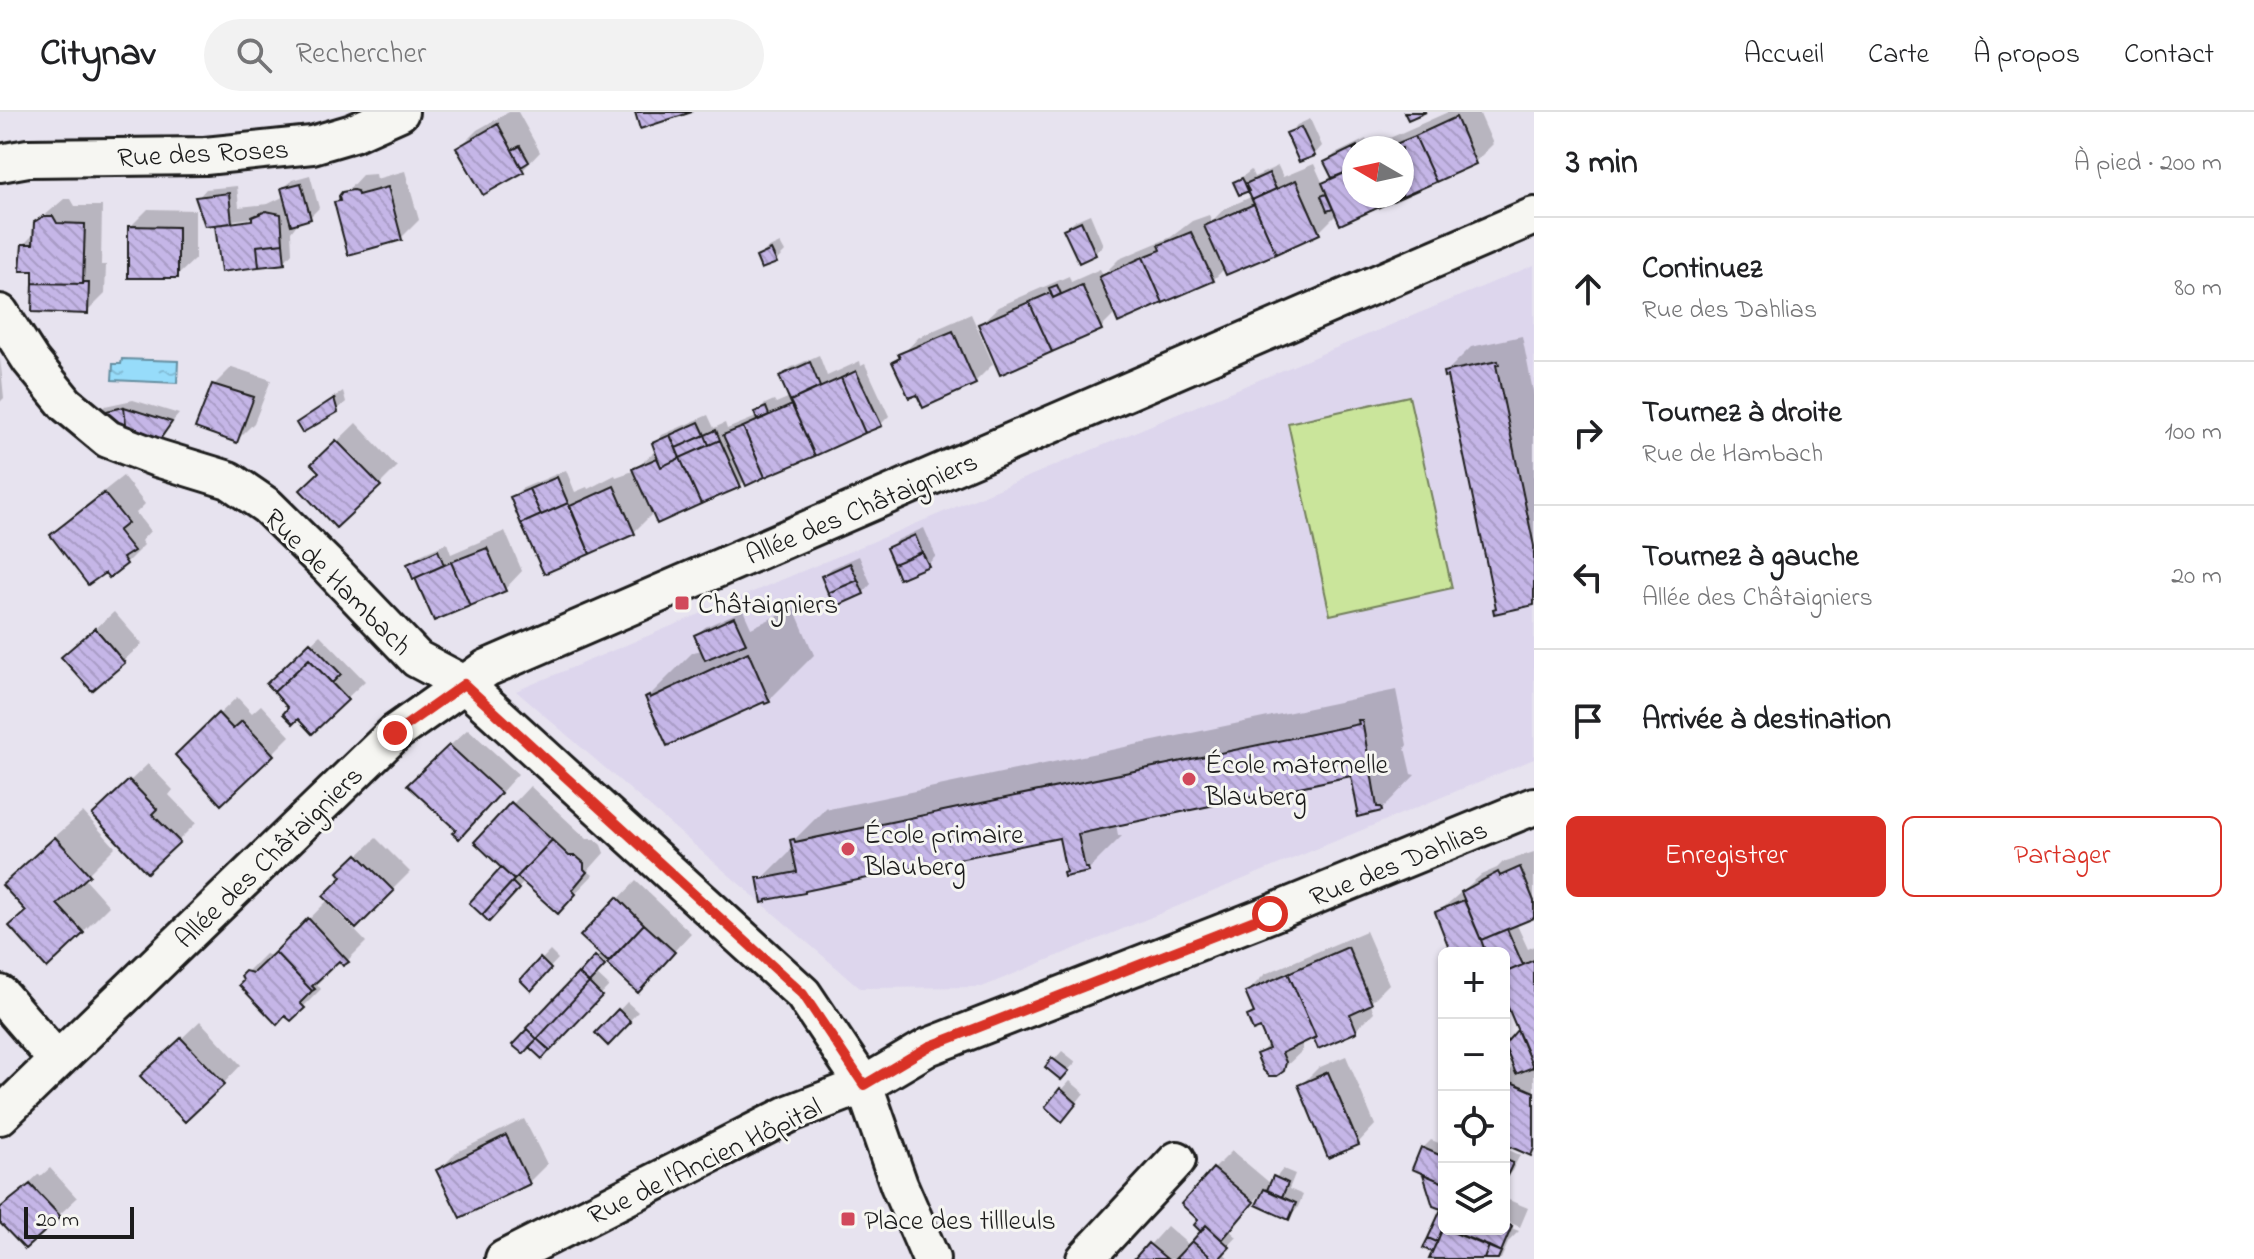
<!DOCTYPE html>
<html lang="fr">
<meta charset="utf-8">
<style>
body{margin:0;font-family:"Indie Flower",sans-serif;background:#f2f2f2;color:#202124}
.controls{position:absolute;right:24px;bottom:24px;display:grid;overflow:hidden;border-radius:12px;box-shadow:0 2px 6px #0004}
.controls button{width:72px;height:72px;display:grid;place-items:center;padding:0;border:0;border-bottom:2px solid #e0e0e0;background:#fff;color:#202124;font:40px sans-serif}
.compass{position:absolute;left:1342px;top:24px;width:72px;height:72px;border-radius:50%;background:#fff;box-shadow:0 2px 6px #0004;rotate:279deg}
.scale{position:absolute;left:24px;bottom:20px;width:110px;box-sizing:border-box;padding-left:8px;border:4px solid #1c1c1c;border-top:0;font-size:22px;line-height:28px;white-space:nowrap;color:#1c1c1c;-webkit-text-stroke:6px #f6f6f2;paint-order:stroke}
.stop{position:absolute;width:24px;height:24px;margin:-18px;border:6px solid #d93025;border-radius:50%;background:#fff}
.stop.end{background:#d93025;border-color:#fff;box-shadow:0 2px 8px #0008}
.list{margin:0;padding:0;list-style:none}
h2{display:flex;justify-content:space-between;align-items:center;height:104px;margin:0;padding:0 32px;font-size:34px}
h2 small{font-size:26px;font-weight:400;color:#757577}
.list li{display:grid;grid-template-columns:52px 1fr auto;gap:24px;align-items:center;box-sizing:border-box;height:144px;padding:0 32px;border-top:2px solid #e0e0e0}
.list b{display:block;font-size:30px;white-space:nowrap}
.list p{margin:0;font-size:26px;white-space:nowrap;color:#757577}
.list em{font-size:26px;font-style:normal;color:#757577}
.actions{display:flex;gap:16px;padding:24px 32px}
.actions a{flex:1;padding:18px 0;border:2px solid #d93025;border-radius:12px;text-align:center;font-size:28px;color:#d93025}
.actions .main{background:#d93025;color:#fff}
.icon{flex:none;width:44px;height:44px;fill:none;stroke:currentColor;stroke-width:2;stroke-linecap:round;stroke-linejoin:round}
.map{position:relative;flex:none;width:1534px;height:1147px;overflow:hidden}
header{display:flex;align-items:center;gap:48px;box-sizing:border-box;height:112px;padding:0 40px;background:#fff;border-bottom:2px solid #e0e0e0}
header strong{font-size:38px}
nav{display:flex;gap:44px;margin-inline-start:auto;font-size:28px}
.search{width:560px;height:72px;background:#f2f2f2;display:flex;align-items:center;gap:20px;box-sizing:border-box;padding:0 28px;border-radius:44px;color:#757577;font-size:30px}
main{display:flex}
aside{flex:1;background:#fff}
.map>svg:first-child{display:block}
.built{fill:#ddd6ed}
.pitch{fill:#cae59b;stroke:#73805c;stroke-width:2}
.water{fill:url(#water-ripples);stroke:#668fa1;stroke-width:2}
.shadow{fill:#0003;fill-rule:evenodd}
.building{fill:url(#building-back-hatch);stroke:#1c1c1c;stroke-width:2}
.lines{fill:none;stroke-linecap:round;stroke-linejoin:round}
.minor-casing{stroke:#1c1c1c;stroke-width:42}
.minor{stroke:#f6f6f2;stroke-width:36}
.route{stroke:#d93025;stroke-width:10}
.poi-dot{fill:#d1495b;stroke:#f6f6f2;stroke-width:3}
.labels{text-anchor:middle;stroke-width:6;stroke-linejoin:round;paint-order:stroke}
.street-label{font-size:28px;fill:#1c1c1c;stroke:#f6f6f2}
.poi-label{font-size:28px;fill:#1c1c1c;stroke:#f6f6f2;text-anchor:start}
</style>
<header>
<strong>Citynav</strong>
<div class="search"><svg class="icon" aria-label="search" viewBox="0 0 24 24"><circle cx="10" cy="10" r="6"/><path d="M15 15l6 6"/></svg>Rechercher</div>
<nav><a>Accueil</a><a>Carte</a><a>À propos</a><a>Contact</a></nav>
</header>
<main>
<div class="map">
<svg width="1534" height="1147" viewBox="0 0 1534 1147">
<defs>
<pattern id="water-ripples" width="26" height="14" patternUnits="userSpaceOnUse" patternTransform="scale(2)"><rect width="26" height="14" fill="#97dcfa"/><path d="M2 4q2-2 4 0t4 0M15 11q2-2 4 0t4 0" fill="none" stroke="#82bcd6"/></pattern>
<pattern id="building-back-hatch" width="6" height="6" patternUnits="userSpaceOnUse" patternTransform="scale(2)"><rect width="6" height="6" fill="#c5b6e7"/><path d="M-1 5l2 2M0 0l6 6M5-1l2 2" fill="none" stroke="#a99cc6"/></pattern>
</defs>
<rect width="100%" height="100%" fill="#e7e3ef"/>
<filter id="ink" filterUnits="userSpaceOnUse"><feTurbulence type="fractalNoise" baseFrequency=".0125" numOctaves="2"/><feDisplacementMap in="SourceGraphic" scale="16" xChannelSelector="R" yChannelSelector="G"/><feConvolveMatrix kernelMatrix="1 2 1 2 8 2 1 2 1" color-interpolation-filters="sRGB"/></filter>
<g filter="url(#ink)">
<path class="built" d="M1534,153V647L982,875L860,876L516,579Z"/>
<path class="pitch" d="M1409,284L1452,476L1330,503L1288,311Z"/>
<path class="water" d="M122,247L178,249L177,271L112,268L113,252H121Z"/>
<path class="shadow" d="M509,0H518L540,40L523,58L459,36L477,18Z
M1448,0H1479L1493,32L1475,50L1402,83V36H1376L1383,29Z
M1310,7L1322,34L1314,43L1289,22L1297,13Z
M1366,27L1370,36H1354V84H1399L1337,102L1318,121L1225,156L1213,168L1116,201L1101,216L980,212L998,195L1069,164L1071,170L1100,157L1103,163L1119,147L1171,125L1192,109L1209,103L1212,109L1224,97L1253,84L1250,76L1236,70L1251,58L1254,65L1278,54L1283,65L1314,52L1323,72L1332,63L1327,50L1335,42Z
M405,59L419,108L401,126L336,91L362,63L375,62L376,67Z
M310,63L319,96L310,105L300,108L291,120L292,141L284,150L222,158L217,111L198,86L206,77L237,74L239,95L268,92L285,84L283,77L292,68ZM262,105L263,109L234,113V108Z
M64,87H71L75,94H102L101,153H106L105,182L87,200L35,157L24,132L36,120V111Z
M148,97L195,98V147L177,164L130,115Z
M1090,102L1103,133L1095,141L1065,117L1074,109Z
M780,131L785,140L776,149L762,155L758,145L767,137Z
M971,202L993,252L975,270L918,280L895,250L919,225Z
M1522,224L1534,284V491L1498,495L1449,262L1445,261L1471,235Z
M819,243L827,264L860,249L861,254L865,252L889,304L881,312L746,367L740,373L654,400L634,420L545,460L524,412L530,406L512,386L521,377L566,358L575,380L587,375L588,377L615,363L616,365L633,359L656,338L654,332L662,323L708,303L714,316L725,311L727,317L754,306L765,292L774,288L776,291L790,285L781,264L790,256Z
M0,245L4,286L0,290Z
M232,255L271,268L254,311L236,329L214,273Z
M343,279L346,290L337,298L298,311L307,303Z
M133,288L179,302L157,328L98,301L105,294Z
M356,311L397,355L379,373L321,360L314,352Z
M123,364L145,392L136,401L150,419L141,429L144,433L126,451L52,424L70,406Z
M924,416L936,444L927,453L888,436L897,428Z
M505,419L522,459L505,477L416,463L409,452L418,444L447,431L451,442Z
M859,444L871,472L863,481L823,464L832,456Z
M794,496L814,543L769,588L765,587L668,632L647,586L693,540L703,538L697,523L705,515L743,498L751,516Z
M114,500L142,532L93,576L64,545Z
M320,523L365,569L312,619L268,572Z
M1396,578L1407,633L1405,636L1411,662L1415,663L1381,698L1360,699L1352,662L1116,712L1118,723L1122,724L1088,758L1068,759L1061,724L760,769L794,735L793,729L827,695L829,697Z
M237,585L252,601L261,593L290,624L272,642L177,643Z
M468,617L518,662L477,707L459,717L427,655Z
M148,652L173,678L169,683L196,711L178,729L113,685Z
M530,674L587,727H595L601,733L604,741L588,759L593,763L558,799L525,769L497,799L471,791L504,756L513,692Z
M83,700L115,735L84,766L109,794L83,820L28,798L31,746Z
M376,726L410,760L356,814L335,792L332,795L366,830L344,852L339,846L329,855L331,858L317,872L321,877L291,907L245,869L244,863L265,842L273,844L329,787L345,765L341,760Z
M1534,740V804L1516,811L1528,837L1534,834V952L1530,954L1534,955V1038L1530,1041L1504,1031V964L1515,953L1507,934L1520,918L1504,880V841H1453L1437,801L1481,763L1497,756L1503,750Z
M636,769L691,821L638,878L608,848L596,862L609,874L542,944L530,932L515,933L601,841L583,824Z
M1366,819L1389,872L1370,891L1374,900L1356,918L1319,934L1315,924L1302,930V939L1283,957L1258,943L1269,932L1261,913L1249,904L1255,898L1247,880L1265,862Z
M550,839L558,847L531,876L522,868Z
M627,890L638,900L608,931L598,921Z
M200,909L241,953L224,971L161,946Z
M1062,939L1076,950L1061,966L1048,955Z
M1346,944L1375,1013L1358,1031L1300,974L1318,956Z
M1070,969L1084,981L1070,999L1047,995Z
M524,1007L547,1052L529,1070L439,1058L457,1040Z
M1431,1028L1444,1033V1117H1504V1113L1519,1119L1509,1129L1501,1147H1432L1444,1096L1435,1092L1425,1061L1422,1037Z
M1504,1036L1520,1043L1512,1059L1504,1068Z
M1232,1039L1271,1072L1283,1057L1295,1062L1289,1077L1303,1083L1297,1097L1288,1105L1265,1077L1229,1118L1237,1125L1223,1140L1229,1147H1137L1167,1114L1190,1134L1203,1119L1214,1057Z
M50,1056L77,1086L59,1103L0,1108V1098L39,1062L41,1064Z
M1504,1086L1528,1096L1520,1115L1504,1108Z"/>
<path class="building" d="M635,0H692L640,17Z
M1404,0H1426L1408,8Z
M1456,5L1476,52L1436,70L1415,24Z
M498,12L524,60L483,83L456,36Z
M1301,15L1315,44L1299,50L1286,21Z
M1415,24L1436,70L1384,93L1380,84H1402V36H1386Z
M520,34L529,50L521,55L512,38Z
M1357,34L1358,36H1354V57L1332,66L1324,50Z
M1354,57V84H1380L1384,93L1340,113L1322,71Z
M1269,61L1276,77L1252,88L1245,72Z
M1242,66L1249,79L1239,83L1233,70Z
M1296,68L1320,122L1276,142L1252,88Z
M301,71L311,107L291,113L281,76Z
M388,75L402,128L348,143L334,90L340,89L339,84L342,80L353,78L357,79L358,83Z
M229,81L232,111L205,114L195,85Z
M1326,82L1333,97L1327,99L1321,84Z
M1254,92L1276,142L1226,163L1204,114Z
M266,99L281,102L283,131L257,134L259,155L221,160L215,113L252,108V105Z
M44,104H53L57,111L85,112L83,172L33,171V159H20L22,132H33L34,110Z
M1081,109L1096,143L1079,151L1063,117Z
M128,114L178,115V166H128Z
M1191,120L1214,169L1163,191L1143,145L1161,138L1159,133Z
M283,131L285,152L259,155L257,134Z
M771,138L777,151L761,157L756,145Z
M1143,145L1163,191L1118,211L1099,165Z
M84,170H89L88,202L32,200L33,171L83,172Z
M1057,173L1061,182L1053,186L1049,176Z
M1082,173L1102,218L1052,240L1029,190L1050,181L1053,186Z
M1029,190L1052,240L1000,263L978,212Z
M953,219L976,272L923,296L917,283L909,286L892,250L900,246L898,242Z
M1498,249L1499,253H1496L1534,434V493L1494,502L1493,497L1496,496L1447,264L1444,265L1443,260Z
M810,250L820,275L790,289L779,264Z
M856,259L882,314L865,321L841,266Z
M841,266L865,321L815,344L790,289Z
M212,272L254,285L237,331L195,316Z
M334,286L338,300L302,321L296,311Z
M792,293L815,344L765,365L743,315Z
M124,295L172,310L158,330L127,320Z
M124,295L127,320L94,302Z
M766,295L769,303L757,308L754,300Z
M699,310L705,323L676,336L670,323Z
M743,315L765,365L746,374L723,323Z
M716,318L720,328L709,333L705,323Z
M670,323L680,346L661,355L652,331Z
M705,323L709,333L680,346L676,336Z
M336,328L381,374L336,416L300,378L319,360L311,352Z
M720,328L741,375L701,392L680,346Z
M657,346L661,355L680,346L701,392L657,412L632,357Z
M557,365L568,391L541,403L529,377Z
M614,374L635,422L590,442L570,394Z
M529,377L541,403L521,412L510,385Z
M104,381L128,411L118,419L134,439L123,446L127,452L109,466L105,461L88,473L50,423Z
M568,391L590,442L544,462L521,412Z
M915,423L922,440L893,452L886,436Z
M487,436L506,479L470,494L451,450Z
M438,438L444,453L413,467L407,452Z
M922,440L929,454L899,467L893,452Z
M451,450L470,494L434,509L415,466Z
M850,451L858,468L828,481L821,464Z
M858,468L864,482L835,495L828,481Z
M734,505L746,531L705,548L694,523Z
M95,516L125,551L92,579L61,545Z
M310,530L341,562L332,571L309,547L274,580L266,572Z
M748,540L770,590L765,592L764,590L667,634L645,585L649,583L650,586Z
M309,547L348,588L312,622L298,607L293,612L283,602L288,596L274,580Z
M218,601L233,617L242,609L274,643L221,693L175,643Z
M1358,608H1362L1377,695H1381L1382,699L1357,705L1356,700H1358L1351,664L1078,722L1085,756H1088L1089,760L1064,765L1063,761L1066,760L1059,726L805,779V781L766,788V790L762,791L757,765H761V767L797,760L790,728L794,727L795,730L1359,612Z
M449,633L501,681L459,727L452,721L456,718L407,673Z
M129,668L157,697L152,702L180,730L147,761L92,703Z
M511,690L552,728L514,768L474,730Z
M55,725L90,763L57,792L84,821L47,856L9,814L26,799L2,773Z
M552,728L569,744H576L584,751V757L587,760L572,778L576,782L558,802L517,765Z
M357,742L394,779L356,817L323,784L342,765L338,760Z
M1520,755L1534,789V806L1481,828L1461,780L1498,760L1500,764Z
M501,756L514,768L482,803L469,791Z
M512,770L519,777L489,810L482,803Z
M617,785L644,812L608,850L580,824Z
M1464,788L1481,828L1486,841H1451L1435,800Z
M308,806L349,850L343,854L339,849L312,874L315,877L312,879L275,840Z
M644,812L675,840L638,881L607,852Z
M1507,817L1523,853L1504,861V841H1486L1481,828Z
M1348,835L1372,892L1350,902L1357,920L1318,937L1314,927L1316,925L1288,861Z
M275,840L312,879L300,891L305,896L291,909L285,904L277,913L239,873L243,869L241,863L245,859L253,861Z
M595,844L605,854L589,871L579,862Z
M540,846L551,857L531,879L520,868Z
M1534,848V954L1533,955L1504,886V861Z
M578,861L589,871L537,927L526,916Z
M1288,861L1316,925L1282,941L1286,950L1284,959L1277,964H1269L1263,958L1256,942L1269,937L1260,916L1253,919L1247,904L1254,901L1245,880Z
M589,871L602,884L550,939L537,927Z
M618,897L631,910L608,934L595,921Z
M527,917L537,927L523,942L512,933Z
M1517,918L1533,955L1516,962L1504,933Z
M181,926L225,972L185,1010L140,964Z
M537,927L550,938L542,947L529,935Z
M1052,946L1069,959L1061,968L1045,955Z
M1328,960L1359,1033L1328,1046L1298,973Z
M1504,967L1534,980V1036L1531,1044L1504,1032Z
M1060,976L1077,991L1062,1010L1045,995Z
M506,1023L530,1072L460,1106L436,1058Z
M1421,1035L1444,1045V1071L1412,1057Z
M1504,1047L1513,1051L1504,1070Z
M1213,1056L1254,1090L1222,1128L1206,1113L1201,1120L1194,1113L1198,1108L1181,1092Z
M1423,1062L1444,1071V1091L1441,1097L1433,1094Z
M1273,1064L1288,1071L1282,1085L1267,1078Z
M30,1072L61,1105L25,1137L0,1111V1096Z
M1264,1077L1296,1091L1289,1108L1256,1093Z
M1444,1091V1113L1437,1130L1428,1126Z
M1504,1111L1512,1114L1501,1140L1445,1117H1504Z
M1206,1113L1230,1135L1219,1147H1213L1192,1129Z
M1443,1116L1489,1134L1484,1147H1429Z
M1428,1126L1437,1130L1432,1140L1423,1136Z
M1192,1129L1213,1147H1175Z
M1148,1131L1167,1147H1134Z
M1489,1134L1501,1140L1498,1147H1484Z"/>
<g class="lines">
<g class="minor-casing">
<path id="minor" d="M0,51L28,46L205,44L312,33L353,21L400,0
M0,201L31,249L66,292L108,327L157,346L229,368L267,394L330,456L417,547L464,572L803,882L864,973L899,1073L931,1147
M0,882L56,947
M0,1004L395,621L487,556L1534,104
M504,1147L791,1001L864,973L928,935L1270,802L1534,694
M1085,1147L1177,1048"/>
</g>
<use href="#minor" class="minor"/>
</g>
</g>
<g class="lines" filter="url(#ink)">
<path class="route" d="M395,621L464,572L803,882L864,973L928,935L1270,802"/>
</g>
<g class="poi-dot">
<rect x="674" y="483" width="16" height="16" rx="4"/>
<circle cx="1189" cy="667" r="8"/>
<circle cx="848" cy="737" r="8"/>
<rect x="840" y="1099" width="16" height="16" rx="4"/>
</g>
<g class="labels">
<g class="street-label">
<text transform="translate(203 40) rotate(-3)" y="10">Rue des Roses</text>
<text transform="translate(861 395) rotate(-23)" y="10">Allée des Châtaigniers</text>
<text transform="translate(339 469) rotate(45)" y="10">Rue de Hambach</text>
<text transform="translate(268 744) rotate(-44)" y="10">Allée des Châtaigniers</text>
<text transform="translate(1398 750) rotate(-22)" y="10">Rue des Dahlias</text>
<text transform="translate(704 1048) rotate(-26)" y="10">Rue de l'Ancien Hôpital</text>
</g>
<g class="poi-label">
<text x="698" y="501">Châtaigniers</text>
<text x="1205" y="661">École maternelle<tspan x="1205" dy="32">Blauberg</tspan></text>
<text x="864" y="731">École primaire<tspan x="864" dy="32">Blauberg</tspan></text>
<text x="864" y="1117">Place des tillleuls</text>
</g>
</g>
</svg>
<div class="controls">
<button>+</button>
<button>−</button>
<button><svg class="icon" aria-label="locate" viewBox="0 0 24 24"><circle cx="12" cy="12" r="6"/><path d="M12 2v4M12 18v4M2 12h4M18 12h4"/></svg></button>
<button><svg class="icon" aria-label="layers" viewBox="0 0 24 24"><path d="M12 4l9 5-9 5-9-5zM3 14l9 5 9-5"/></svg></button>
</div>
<svg class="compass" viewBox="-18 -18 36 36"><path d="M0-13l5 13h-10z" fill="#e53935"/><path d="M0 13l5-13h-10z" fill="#757577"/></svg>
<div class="scale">20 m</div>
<div class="stop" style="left:1270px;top:802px"></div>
<div class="stop end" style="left:395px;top:621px"></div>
</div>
<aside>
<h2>3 min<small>À pied · 200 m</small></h2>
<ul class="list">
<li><svg class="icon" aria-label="ahead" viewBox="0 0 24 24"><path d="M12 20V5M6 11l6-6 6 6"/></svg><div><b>Continuez</b><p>Rue des Dahlias</p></div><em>80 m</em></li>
<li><svg class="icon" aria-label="right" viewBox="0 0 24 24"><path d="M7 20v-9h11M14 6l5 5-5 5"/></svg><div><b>Tournez à droite</b><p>Rue de Hambach</p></div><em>100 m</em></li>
<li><svg class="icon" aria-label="left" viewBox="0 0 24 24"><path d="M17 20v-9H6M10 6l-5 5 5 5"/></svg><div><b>Tournez à gauche</b><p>Allée des Châtaigniers</p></div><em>20 m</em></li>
<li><svg class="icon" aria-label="arrive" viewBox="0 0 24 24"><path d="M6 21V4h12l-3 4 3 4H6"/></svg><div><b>Arrivée à destination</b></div></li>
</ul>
<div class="actions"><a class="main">Enregistrer</a><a>Partager</a></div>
</aside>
</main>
